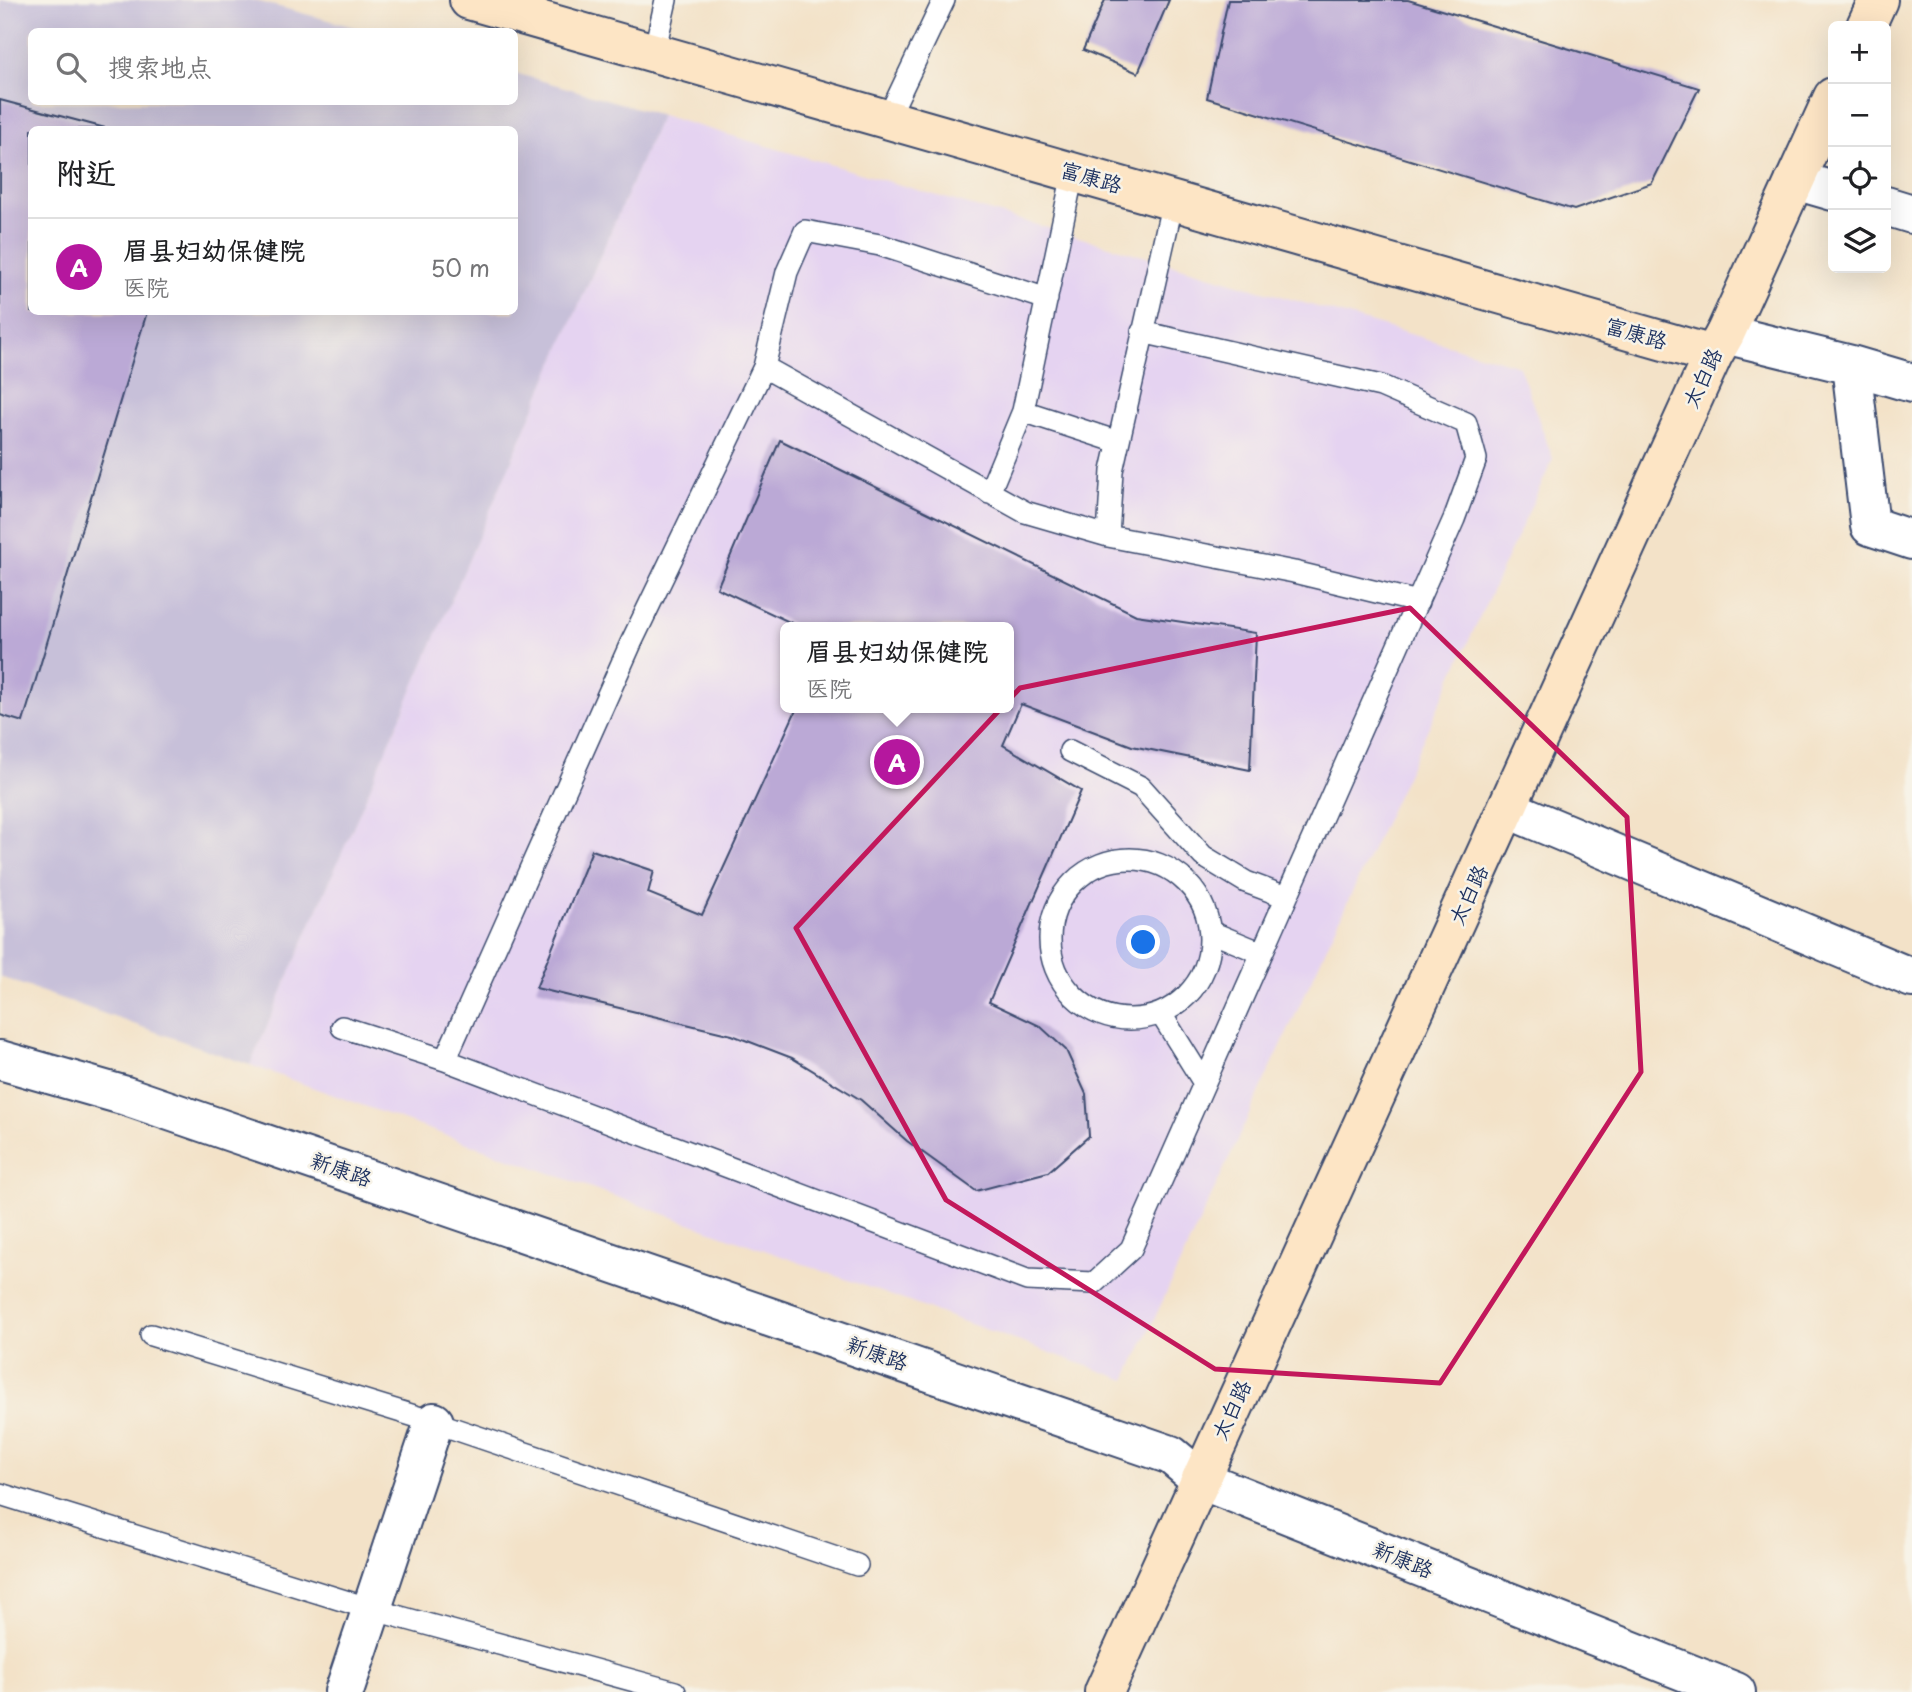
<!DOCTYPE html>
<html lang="zh">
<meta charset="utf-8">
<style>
body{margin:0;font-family:"Playpen Sans","LXGW WenKai TC",sans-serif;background:#f6f6f6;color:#202124}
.controls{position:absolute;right:21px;top:21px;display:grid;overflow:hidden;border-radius:10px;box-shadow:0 7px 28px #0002}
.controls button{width:63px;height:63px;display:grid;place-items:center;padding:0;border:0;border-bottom:2px solid #e0e0e0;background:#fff;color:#202124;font:35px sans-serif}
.you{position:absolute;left:1144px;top:943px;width:24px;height:24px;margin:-18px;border:5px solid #fff;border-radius:50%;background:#1a73e8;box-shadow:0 0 0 10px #1a73e833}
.badge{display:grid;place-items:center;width:46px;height:46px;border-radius:50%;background:#b5179e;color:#fff;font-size:23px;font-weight:700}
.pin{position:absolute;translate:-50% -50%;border:4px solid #fff;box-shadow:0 2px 7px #0006}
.popup{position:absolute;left:780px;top:622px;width:234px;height:91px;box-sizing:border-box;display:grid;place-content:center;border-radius:10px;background:#fff;filter:drop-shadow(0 2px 5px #0005);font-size:23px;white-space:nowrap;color:#757577}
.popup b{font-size:26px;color:#202124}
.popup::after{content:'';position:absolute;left:50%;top:100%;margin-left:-14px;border:14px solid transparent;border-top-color:#fff}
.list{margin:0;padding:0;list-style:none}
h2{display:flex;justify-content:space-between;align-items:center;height:91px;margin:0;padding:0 28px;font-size:30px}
h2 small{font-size:23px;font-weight:400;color:#757577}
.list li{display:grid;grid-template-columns:46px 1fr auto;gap:21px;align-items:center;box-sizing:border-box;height:98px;padding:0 28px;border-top:2px solid #e0e0e0}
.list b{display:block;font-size:26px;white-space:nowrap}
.list p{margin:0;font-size:23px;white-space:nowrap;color:#757577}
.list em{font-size:23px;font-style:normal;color:#757577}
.icon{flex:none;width:38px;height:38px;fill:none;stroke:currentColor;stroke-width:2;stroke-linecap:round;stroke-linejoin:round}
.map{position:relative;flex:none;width:1912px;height:1692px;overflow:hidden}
.search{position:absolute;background:#fff;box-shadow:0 7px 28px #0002;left:28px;top:28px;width:490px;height:77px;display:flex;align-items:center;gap:18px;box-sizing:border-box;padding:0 24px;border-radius:10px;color:#757577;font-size:26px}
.panel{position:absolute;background:#fff;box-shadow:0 7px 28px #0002;left:28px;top:126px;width:490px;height:189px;border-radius:10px}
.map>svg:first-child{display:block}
.built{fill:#e5d3f1;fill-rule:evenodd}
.industrial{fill:#c7c0d9;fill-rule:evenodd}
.building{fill:#bba9d6}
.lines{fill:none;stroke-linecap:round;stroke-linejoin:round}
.service-casing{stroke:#3b4a6e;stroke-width:24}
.minor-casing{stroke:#3b4a6e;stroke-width:42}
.secondary-casing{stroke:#3b4a6e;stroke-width:42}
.service{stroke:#fff;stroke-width:21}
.minor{stroke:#fff;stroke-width:38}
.secondary{stroke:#fde5c5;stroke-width:38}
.marked{fill:none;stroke:#c2185b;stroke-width:5;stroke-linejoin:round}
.labels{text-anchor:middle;stroke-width:5;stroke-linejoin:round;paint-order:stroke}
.street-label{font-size:21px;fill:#1b2f5e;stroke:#f7f3e8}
</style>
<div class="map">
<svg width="1912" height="1692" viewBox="0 0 1912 1692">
<rect width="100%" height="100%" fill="#f7f3e8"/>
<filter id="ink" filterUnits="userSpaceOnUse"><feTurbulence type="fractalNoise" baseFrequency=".0143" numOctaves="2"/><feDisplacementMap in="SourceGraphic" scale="14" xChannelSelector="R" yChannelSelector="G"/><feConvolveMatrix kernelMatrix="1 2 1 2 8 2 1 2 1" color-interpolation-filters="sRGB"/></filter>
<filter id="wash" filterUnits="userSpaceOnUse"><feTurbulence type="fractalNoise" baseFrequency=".00686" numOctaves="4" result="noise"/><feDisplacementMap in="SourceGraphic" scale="28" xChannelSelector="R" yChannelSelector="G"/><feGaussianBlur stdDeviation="1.57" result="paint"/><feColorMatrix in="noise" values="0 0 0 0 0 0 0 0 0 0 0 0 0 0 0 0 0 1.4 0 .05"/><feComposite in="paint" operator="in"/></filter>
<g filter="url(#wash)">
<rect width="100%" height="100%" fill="#f3e2c8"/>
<path class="built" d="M661,115L1519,366L1553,459L1126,1380L250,1065ZM785,627H1009V708H785Z"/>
<path class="industrial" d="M0,0H253L369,31L32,32V102H514L515,73L661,115L250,1065L0,977ZM32,130H514V312H32Z"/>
<g id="blocks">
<path class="building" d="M1105,0H1169L1138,73L1083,50Z
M1228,0H1408L1699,88L1652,183L1574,210L1207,98Z
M0,100L109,129L32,130V312H147L23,722L0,715Z
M780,440L1136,615L1256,633L1250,770L1132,746L1021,704L1003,745L1081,791L989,1002L1040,1026L1066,1050L1086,1094L1089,1136L1048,1172L976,1191L907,1141L861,1100L792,1058L732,1035L536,988L592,850L654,871L648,893L702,915L797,708H1009V627H800L717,588Z"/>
</g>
</g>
<g filter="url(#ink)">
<use href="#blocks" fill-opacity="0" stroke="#3b4a6e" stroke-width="2"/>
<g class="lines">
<g class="service-casing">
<path id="service" d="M654,53L666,0
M887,120L944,0
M764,367L1025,512L1108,536L1294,572L1418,602
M1023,411L1118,442
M989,493L1023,411L1073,173
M1108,536L1112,471L1173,201
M1070,751L1141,787L1203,856L1246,882L1286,897
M1050 939a80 80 0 1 1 160 0a80 80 0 1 1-160 0Z
M1211,932L1262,953
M1161,1014L1204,1083
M342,1027L445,1060L1027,1280L1094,1283L1131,1249L1454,519L1476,459L1466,423L1381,386L1142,332
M445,1060L631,643L764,367L787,272L805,231L880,245L1047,299
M151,1335L434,1422L857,1565
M0,1494L371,1609L675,1692"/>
</g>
<g class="minor-casing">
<path id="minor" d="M1795,180L1833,191
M1886,206L1912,214
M1725,334L1851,365L1912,383
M1851,365L1870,526L1912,540
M1508,809L1912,978
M0,1060L126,1096L1171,1455L1201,1480L1736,1692
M344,1692L434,1422"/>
</g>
<g class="secondary-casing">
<path id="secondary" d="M469,0L1713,355
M1866,26L1878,0
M1104,1692L1713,355L1725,334L1833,97"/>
</g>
<use href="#service" class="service"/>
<use href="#minor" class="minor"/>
<use href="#secondary" class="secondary"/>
</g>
</g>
<path class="marked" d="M1410,608L1627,817L1641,1072L1440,1383L1215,1369L946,1200L796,928L1020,688Z"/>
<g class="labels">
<g class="street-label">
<text transform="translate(1091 178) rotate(16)" y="7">富康路</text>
<text transform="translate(1636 334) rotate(16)" y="7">富康路</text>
<text transform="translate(1703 378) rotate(-65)" y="7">太白路</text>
<text transform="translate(1469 895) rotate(-65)" y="7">太白路</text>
<text transform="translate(341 1170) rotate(19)" y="7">新康路</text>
<text transform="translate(877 1354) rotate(19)" y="7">新康路</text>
<text transform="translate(1232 1410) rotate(-65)" y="7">太白路</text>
<text transform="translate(1403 1560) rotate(22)" y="7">新康路</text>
</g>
</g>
</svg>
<div class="controls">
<button>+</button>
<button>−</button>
<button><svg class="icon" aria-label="locate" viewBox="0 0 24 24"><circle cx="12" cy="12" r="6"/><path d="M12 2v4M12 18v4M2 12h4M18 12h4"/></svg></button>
<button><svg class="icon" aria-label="layers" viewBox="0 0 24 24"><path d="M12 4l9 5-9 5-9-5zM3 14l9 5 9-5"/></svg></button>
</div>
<div class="you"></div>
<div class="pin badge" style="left:897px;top:762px">A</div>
<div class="popup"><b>眉县妇幼保健院</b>医院</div>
<div class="search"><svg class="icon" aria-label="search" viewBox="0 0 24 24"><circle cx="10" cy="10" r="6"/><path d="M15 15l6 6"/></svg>搜索地点</div>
<section class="panel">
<h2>附近<small></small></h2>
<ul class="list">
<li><span class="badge">A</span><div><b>眉县妇幼保健院</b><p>医院</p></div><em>50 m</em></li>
</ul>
</section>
</div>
